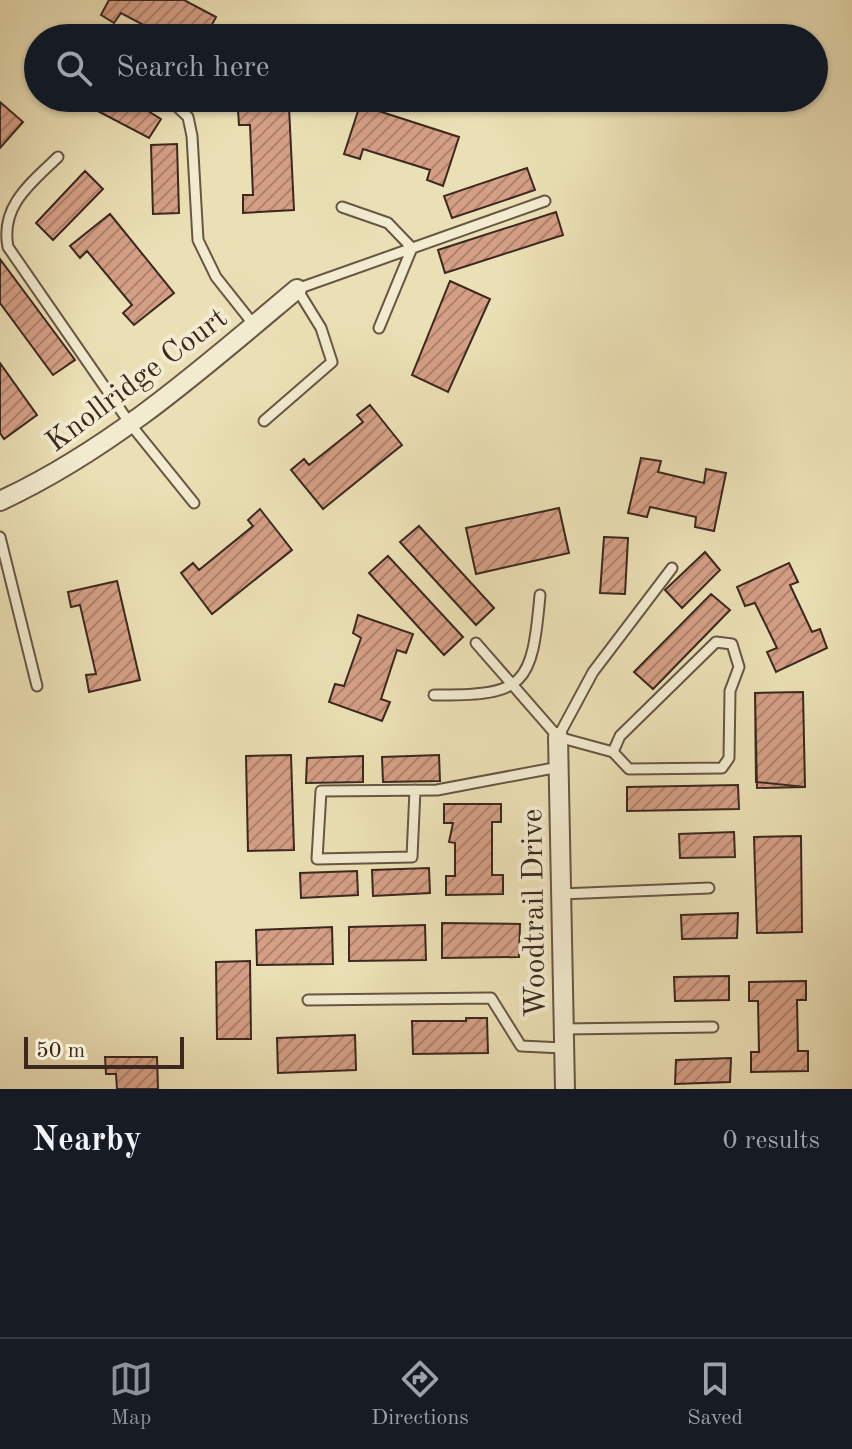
<!DOCTYPE html>
<style>
body{margin:0;font-family:"Old Standard TT",serif;background:#242831;color:#f1f3f6}
.scale{position:absolute;left:24px;bottom:20px;width:160px;box-sizing:border-box;padding-left:8px;border:4px solid #3b281f;border-top:0;font-size:22px;line-height:28px;white-space:nowrap;color:#3b281f;-webkit-text-stroke:6px #f2ebcf;paint-order:stroke}
.list{margin:0;padding:0;list-style:none}
h2{display:flex;justify-content:space-between;align-items:center;height:104px;margin:0;padding:0 32px;font-size:34px}
h2 small{font-size:26px;font-weight:400;color:#9ea1a6}
.icon{flex:none;width:44px;height:44px;fill:none;stroke:currentColor;stroke-width:2;stroke-linecap:round;stroke-linejoin:round}
.map{position:relative;flex:none;width:852px;height:1089px;overflow:hidden}
.search{position:absolute;background:#171b24;box-shadow:0 2px 6px #0004;left:24px;right:24px;top:24px;height:88px;display:flex;align-items:center;gap:20px;box-sizing:border-box;padding:0 28px;border-radius:44px;color:#9ea1a6;font-size:30px}
.sheet{height:248px;background:#171b24}
nav{display:flex;justify-content:space-around;align-items:center;box-sizing:border-box;height:112px;border-top:2px solid #363941;background:#171b24;font-size:22px;color:#9ea1a6}
nav a{display:grid;justify-items:center;gap:4px}
nav .on{color:#8c9099}
.map>svg:first-child{display:block}
.building{fill:url(#building-hatch);stroke:#3b281f;stroke-width:2}
.lines{fill:none;stroke-linecap:round;stroke-linejoin:round}
.lane-casing{stroke:#675644;stroke-width:13}
.street-casing{stroke:#675644;stroke-width:22}
.lane{stroke:#f2ebcf;stroke-width:9}
.street{stroke:#f2ebcf;stroke-width:18}
.labels{text-anchor:middle;stroke-width:8;stroke-linejoin:round;paint-order:stroke}
.street-label{font-size:30px;fill:#3b281f;stroke:#f2ebcf}
</style>
<div class="map">
<svg width="852" height="1089" viewBox="0 0 852 1089">
<defs>
<pattern id="building-hatch" width="6" height="6" patternUnits="userSpaceOnUse" patternTransform="scale(2)"><rect width="6" height="6" fill="#d59f85"/><path d="M-1 1l2-2M0 6l6-6M5 7l2-2" fill="none" stroke="#ae826c"/></pattern>
</defs>
<rect width="100%" height="100%" fill="#ebe0b5"/>
<filter id="stains"><feTurbulence type="fractalNoise" baseFrequency=".0025" numOctaves="4"/><feColorMatrix values="0 0 0 0 .2 0 0 0 0 .09 0 0 0 0 .02 0 0 0 .5 -.17"/></filter>
<radialGradient id="worn" r=".72"><stop offset=".6" stop-color="#630" stop-opacity="0"/><stop offset="1" stop-color="#630" stop-opacity=".3"/></radialGradient>
<path class="building" d="M109,0H184L216,17L205,38H168L121,13L114,23L101,15Z
M73,98H127L161,119L149,138Z
M0,102L23,122L0,148Z
M360,105L459,137L443,186L427,180L430,170L363,149L360,159L344,154Z
M289,107L294,210L243,213V195H253L250,125H239L238,110Z
M177,144L179,213L153,214L151,145Z
M527,168L535,190L452,218L444,196Z
M85,171L103,189L53,240L36,223Z
M556,212L563,235L445,273L438,250Z
M110,214L174,293L134,325L123,313L132,305L87,251L80,258L70,246Z
M0,259L75,360L53,375L0,303Z
M450,281L490,299L448,392L412,375Z
M0,363L37,415L4,439L0,433Z
M370,405L402,445L323,509L291,470L304,459L309,465L363,422L357,415Z
M641,458L661,461L658,472L704,483L706,469L726,473L714,531L695,527L696,517L650,507L647,517L628,513Z
M559,508L569,553L476,574L466,528Z
M260,509L292,550L212,614L181,573L193,563L199,570L253,526L248,520Z
M419,526L494,608L476,625L400,542Z
M604,537L628,538L625,594L600,593Z
M705,552L720,570L682,608L665,590Z
M388,556L463,637L444,655L369,573Z
M789,563L798,582L790,585L812,632L820,629L827,648L776,672L767,652L777,648L755,603L745,606L737,587Z
M117,581L140,680L89,692L86,675L96,674L80,605L71,607L68,592Z
M711,594L730,610L653,689L634,672Z
M358,615L413,634L406,653L397,650L381,699L390,702L382,721L329,702L335,684L344,686L361,638L353,633Z
M803,692L805,787L756,782L755,693Z
M803,692L805,787L757,788L755,693Z
M291,755L294,850L248,851L246,756Z
M439,755L440,781L383,782L382,757Z
M363,756V782L306,783L307,758Z
M738,785L739,809L627,811V787Z
M444,804H501V822H492V875H503V894L446,895V876H455V843L449,842L453,823H444Z
M734,832L735,857L680,858L679,834Z
M801,836L802,932L757,933L754,837Z
M429,868L430,893L373,896L372,870Z
M357,871L358,895L301,898L300,873Z
M738,913L737,938L682,939L681,915Z
M442,923L520,924L519,957L442,958Z
M425,925L426,960L349,961V927Z
M332,927L333,964L257,965L256,930Z
M250,961L251,1039H217L216,962Z
M729,976V1000L675,1001L674,977Z
M806,981V1000H797L798,1051H808V1071L751,1072V1052H759L758,1001H749V982Z
M466,1018H487L488,1053L413,1054L412,1021H466Z
M355,1035L356,1070L278,1073L277,1038Z
M105,1057H157L158,1089H117L116,1074H106Z
M731,1058L730,1082L675,1084L676,1060Z"/>
<g class="lines">
<g class="lane-casing">
<path id="lane" d="M168,98L188,117L192,136L198,240L216,277L254,325
M58,157C31,183 0,206 8,247L131,425L194,503
M342,207L388,223L412,248L379,328
M264,421L332,362L321,328L297,289L545,201
M0,537L37,686
M476,643L558,737L613,752L629,769L722,768L729,758L730,691L739,667L732,644L716,642L620,736L613,752
M434,695C526,696 532,685 540,595
M558,737L593,672L672,568
M415,790L412,857L317,859L321,791L437,790L559,767
M561,894L709,888
M308,1000L491,998L521,1046L563,1048
M563,1029L713,1027"/>
</g>
<g class="street-casing">
<path id="street" d="M0,501C112,449 203,368 297,289
M558,737L565,1089"/>
</g>
<use href="#lane" class="lane"/>
<use href="#street" class="street"/>
</g>
<g class="labels">
<g class="street-label">
<text transform="translate(136 379) rotate(-37)" y="10">Knollridge Court</text>
<text transform="translate(533 913) rotate(-91)" y="10">Woodtrail Drive</text>
</g>
</g>
<rect width="100%" height="100%" filter="url(#stains)"/>
<rect width="100%" height="100%" fill="url(#worn)"/>
</svg>
<div class="scale">50 m</div>
<div class="search"><svg class="icon" aria-label="search" viewBox="0 0 24 24"><circle cx="10" cy="10" r="6"/><path d="M15 15l6 6"/></svg>Search here</div>
</div>
<section class="sheet">
<h2>Nearby<small>0 results</small></h2>
<ul class="list">
</ul>
</section>
<nav>
<a class="on"><svg class="icon" aria-label="map" viewBox="0 0 24 24"><path d="M3 6l6-2 6 2 6-2v14l-6 2-6-2-6 2zM9 4v14M15 6v14"/></svg>Map</a>
<a><svg class="icon" aria-label="directions" viewBox="0 0 24 24"><path d="M12 3l9 9-9 9-9-9zM9 14v-3h6M13 9l2 2-2 2"/></svg>Directions</a>
<a><svg class="icon" aria-label="saved" viewBox="0 0 24 24"><path d="M7 4h10v16l-5-4-5 4z"/></svg>Saved</a>
</nav>
